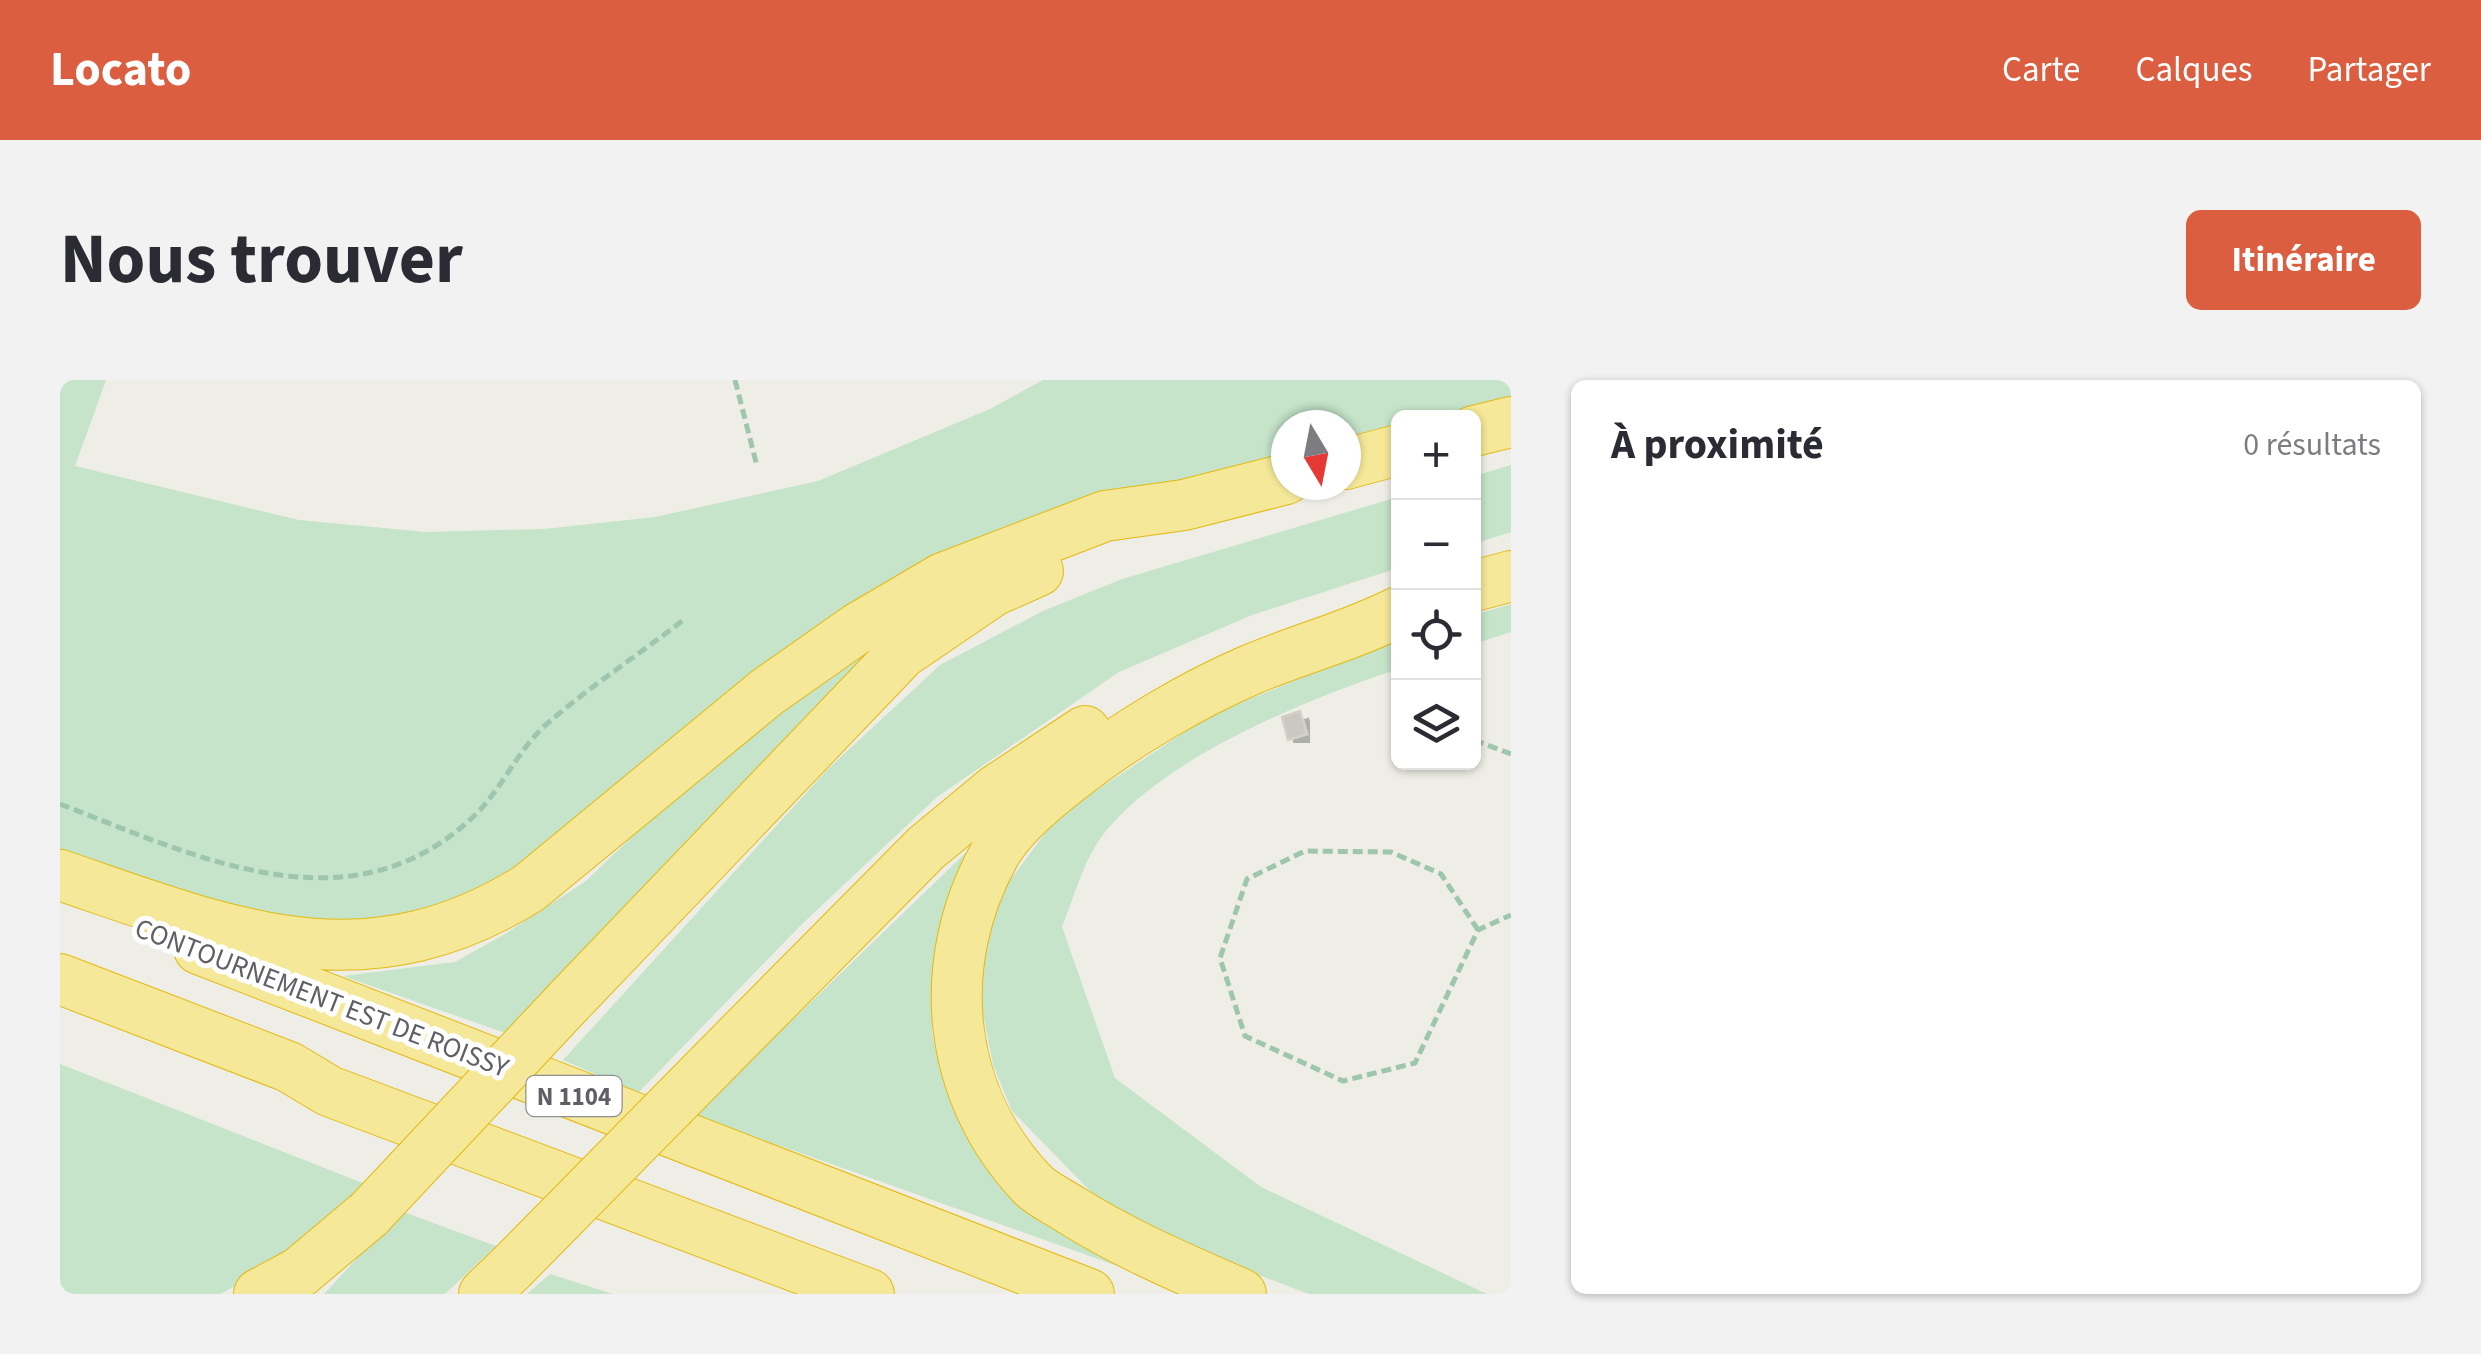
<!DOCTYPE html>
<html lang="fr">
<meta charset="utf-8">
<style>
body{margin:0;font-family:"Source Sans 3",sans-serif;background:#f2f2f3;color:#2b2b33}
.controls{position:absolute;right:30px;top:30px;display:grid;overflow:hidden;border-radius:15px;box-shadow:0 2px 8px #0004}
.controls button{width:90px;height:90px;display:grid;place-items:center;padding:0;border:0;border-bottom:2px solid #e1e1e2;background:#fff;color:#2b2b33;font:50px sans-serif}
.compass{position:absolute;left:1211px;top:30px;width:90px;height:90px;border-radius:50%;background:#fff;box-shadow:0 2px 8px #0004;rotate:170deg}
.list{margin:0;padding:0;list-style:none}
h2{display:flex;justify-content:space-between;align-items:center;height:130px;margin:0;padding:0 40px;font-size:42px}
h2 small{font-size:32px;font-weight:400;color:#7c7c81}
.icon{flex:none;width:55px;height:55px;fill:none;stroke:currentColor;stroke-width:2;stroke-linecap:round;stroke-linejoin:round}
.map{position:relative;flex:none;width:1451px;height:914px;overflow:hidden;border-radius:15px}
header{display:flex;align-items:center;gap:60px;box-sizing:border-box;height:140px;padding:0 50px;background:#dc5e40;color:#fff}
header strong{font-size:48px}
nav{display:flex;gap:55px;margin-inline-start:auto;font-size:35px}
.intro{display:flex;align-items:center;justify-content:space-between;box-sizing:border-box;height:240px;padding:0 60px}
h1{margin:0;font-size:70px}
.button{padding:25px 45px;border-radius:15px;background:#dc5e40;color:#fff;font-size:35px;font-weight:700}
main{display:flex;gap:60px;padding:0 60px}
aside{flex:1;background:#fff;border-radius:15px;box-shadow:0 2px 8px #0004}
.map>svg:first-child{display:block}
.green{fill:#c5e4c9}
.building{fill:#cbc8c3;stroke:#d3d0c5;stroke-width:2.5;filter:url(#shadow)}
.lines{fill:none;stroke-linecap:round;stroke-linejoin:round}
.highway-casing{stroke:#e3b913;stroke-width:52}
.path{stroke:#9ec5ae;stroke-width:5;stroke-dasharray:10 5;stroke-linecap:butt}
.highway{stroke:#f5e898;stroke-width:50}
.highway-bridge-casing{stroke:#e3b913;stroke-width:52;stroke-linecap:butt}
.highway-bridge{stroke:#f5e898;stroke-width:50}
.labels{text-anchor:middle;stroke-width:10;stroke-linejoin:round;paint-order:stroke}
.shield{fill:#fff;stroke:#8e9093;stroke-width:2.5}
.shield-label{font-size:25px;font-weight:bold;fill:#5e6065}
.street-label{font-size:28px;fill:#5e6065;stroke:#fff}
</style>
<header>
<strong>Locato</strong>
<nav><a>Carte</a><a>Calques</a><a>Partager</a></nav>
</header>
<div class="intro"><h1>Nous trouver</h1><a class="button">Itinéraire</a></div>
<main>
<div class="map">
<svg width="1451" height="914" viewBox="0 0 1451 914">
<defs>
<filter id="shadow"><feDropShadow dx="8" dy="8" stdDeviation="0" flood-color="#0004"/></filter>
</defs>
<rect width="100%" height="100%" fill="#efeee6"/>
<path class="green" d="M0,0H46L15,86L239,140L366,152L484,149L595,137L758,101L930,29L983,0H1451V20L1381,37L1338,38V48L1286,61V45H1226V75L632,345L441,498L382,528L318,544L192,539L0,476Z
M1451,85V152L1414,164V96Z
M1338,117V188L1192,235L1059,292L877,417L740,546L578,713L503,680L769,388L880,285L983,231L1062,199Z
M1451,224V252L1414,264V235Z
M858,231L448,654L283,596L395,582L445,554L526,501L690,343Z
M1338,258V289C1247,319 1093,381 1038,462C1022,486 1013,520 1002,547L1055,698L1201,807L1427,914H1249L1148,876L1036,817L952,731L933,685L922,628L925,560L936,519L998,436L1147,337Z
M920,459L890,513L872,595V653L886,711L937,791L1080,894L634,735Z
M0,684L305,804L270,847L206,890L160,914H0Z
M341,831L436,866L385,914H264Z
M490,894L553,914H467Z"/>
<path class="building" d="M1240,331L1247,354L1228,360L1222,337Z"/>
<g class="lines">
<g class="highway-casing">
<path id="highway" d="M1414,51L1451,42
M1286,84L1338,70
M1414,206L1451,196
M0,495C168,552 303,612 469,508L707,312L798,248L883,198L1045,136L1124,125L1226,99
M139,569L1029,914
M0,599L229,687L269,711L809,914
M509,621L842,273L933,211L978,191
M657,679L866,468L936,410L1025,351
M199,914L240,892L309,834
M424,914L451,888
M1181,914C1122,888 1065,864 1011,830C999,822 983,815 973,805C886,714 874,584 934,475C952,443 991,412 1020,390C1070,352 1132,315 1190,290C1239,269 1291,256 1338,232"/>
</g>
<path class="path" d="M675,0L697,86
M1335,330L1338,331
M1414,360L1451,374
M0,424C133,475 289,554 413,437C442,410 458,368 489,342C531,306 578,275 622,241
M1418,550L1381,494L1331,472L1245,471L1187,499L1160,578L1185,656L1283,701L1355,683L1418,550L1451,535"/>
<use href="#highway" class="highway"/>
<g class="highway-bridge-casing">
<path id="highway-bridge" d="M309,834L509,621
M451,888L657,679"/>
</g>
<use href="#highway-bridge" class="highway-bridge"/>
</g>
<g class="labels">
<rect class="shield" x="466.5" y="696" width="95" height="40" rx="8"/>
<g class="shield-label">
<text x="514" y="725">N 1104</text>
</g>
<g class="street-label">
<text transform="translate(262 617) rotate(21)" y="10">CONTOURNEMENT EST DE ROISSY</text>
</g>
</g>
</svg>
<div class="controls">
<button>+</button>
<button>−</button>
<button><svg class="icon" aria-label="locate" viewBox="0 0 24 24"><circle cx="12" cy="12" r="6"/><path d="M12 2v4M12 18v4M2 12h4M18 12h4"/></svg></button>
<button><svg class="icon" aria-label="layers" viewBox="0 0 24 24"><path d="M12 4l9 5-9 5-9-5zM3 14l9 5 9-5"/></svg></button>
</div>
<svg class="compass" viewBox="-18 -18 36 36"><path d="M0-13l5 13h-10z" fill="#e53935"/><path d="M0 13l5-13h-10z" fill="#7c7c81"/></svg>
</div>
<aside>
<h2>À proximité<small>0 résultats</small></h2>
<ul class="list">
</ul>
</aside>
</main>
